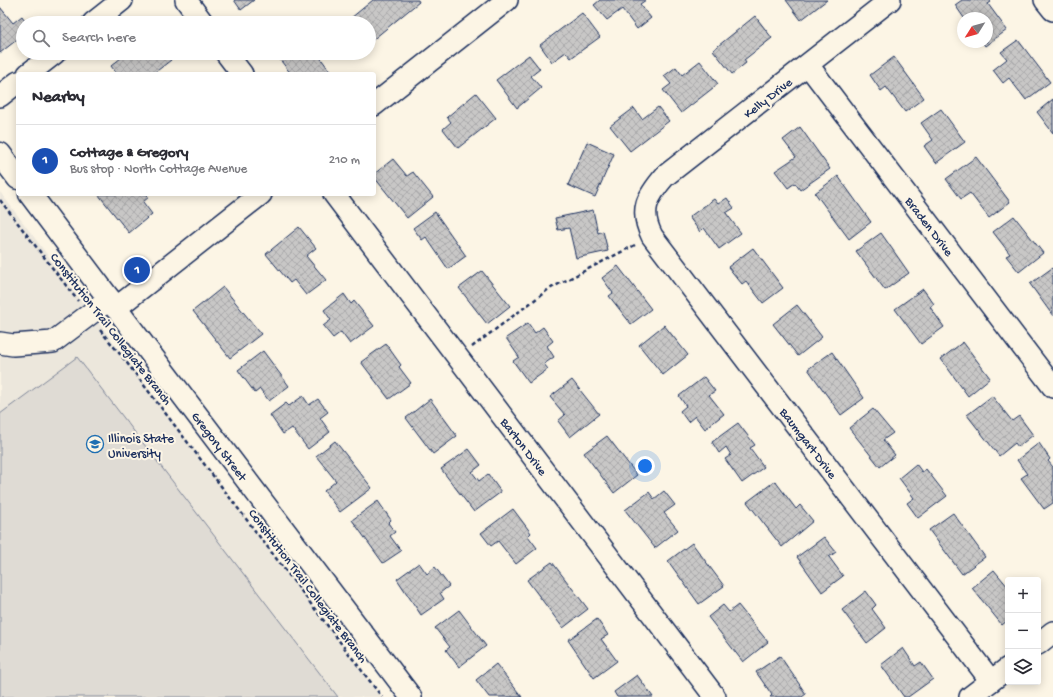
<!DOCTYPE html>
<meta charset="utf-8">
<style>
body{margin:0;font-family:"Gochi Hand",sans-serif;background:#f2f2f3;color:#2b2b33}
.controls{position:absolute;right:12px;bottom:12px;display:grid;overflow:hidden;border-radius:4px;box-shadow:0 2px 10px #0003}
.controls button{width:36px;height:36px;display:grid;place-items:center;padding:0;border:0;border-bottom:1px solid #e1e1e2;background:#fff;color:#2b2b33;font:20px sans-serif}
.compass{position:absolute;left:957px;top:12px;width:36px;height:36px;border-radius:50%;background:#fff;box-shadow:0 2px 10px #0003;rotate:233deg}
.you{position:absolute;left:645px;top:466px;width:14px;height:14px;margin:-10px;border:3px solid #fff;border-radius:50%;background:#1a73e8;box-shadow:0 0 0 6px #1a73e833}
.badge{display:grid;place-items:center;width:26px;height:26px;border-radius:50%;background:#1f6fb2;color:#fff;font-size:13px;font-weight:700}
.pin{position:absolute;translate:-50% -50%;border:2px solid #fff;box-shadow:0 1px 4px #0006}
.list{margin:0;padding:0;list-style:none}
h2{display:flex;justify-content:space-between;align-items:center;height:52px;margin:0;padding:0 16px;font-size:17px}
h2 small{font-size:13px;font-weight:400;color:#7c7c81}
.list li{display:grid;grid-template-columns:26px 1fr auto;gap:12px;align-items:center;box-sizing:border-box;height:72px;padding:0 16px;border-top:1px solid #e1e1e2}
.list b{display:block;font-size:15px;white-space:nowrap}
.list p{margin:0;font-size:13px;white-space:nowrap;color:#7c7c81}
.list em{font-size:13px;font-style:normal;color:#7c7c81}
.icon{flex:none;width:22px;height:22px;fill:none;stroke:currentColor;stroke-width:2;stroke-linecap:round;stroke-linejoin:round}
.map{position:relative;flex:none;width:1053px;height:697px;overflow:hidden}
.search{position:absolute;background:#fff;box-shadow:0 2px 10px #0003;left:16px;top:16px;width:360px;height:44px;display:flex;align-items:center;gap:10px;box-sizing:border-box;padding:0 14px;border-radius:22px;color:#7c7c81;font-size:15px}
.panel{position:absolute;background:#fff;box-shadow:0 2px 10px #0003;left:16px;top:72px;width:360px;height:124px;border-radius:4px}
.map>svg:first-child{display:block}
.built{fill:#ece7dc}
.garden{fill:#dfdbd4;stroke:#7d8599}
.building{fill:url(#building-cross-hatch);stroke:#1b2f5e}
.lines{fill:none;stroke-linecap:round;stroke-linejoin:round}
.minor-casing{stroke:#1b2f5e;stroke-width:24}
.major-casing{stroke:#1b2f5e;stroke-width:25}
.path{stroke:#1b2f5e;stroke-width:2.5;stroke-dasharray:4 3;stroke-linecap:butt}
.minor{stroke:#fcf5e5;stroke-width:21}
.major{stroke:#fcf5e5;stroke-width:22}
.labels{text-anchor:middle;stroke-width:4;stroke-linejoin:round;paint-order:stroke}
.street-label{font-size:13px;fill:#1b2f5e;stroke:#fcf5e5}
.poi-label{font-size:13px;fill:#1b2f5e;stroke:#fcf5e5;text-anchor:start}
</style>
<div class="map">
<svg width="1053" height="697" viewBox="0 0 1053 697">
<defs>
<pattern id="building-cross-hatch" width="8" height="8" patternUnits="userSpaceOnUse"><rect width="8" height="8" fill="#c8c7c6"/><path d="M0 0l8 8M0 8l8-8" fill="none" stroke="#ababac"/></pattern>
</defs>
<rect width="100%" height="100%" fill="#fcf5e5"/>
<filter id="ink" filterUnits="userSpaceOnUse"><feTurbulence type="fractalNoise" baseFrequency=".025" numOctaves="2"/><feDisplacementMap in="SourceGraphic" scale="8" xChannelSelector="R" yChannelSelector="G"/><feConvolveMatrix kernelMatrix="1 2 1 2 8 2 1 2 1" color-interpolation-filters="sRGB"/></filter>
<g filter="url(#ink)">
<path class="built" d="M0,192L381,697H0Z"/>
<path class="garden" d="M77,357L338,697H0V414Z"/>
<path class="building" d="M234,0H254L241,10Z
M373,0H418L419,2L370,42L369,23H355L351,18Z
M600,0H646L640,4L651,18L637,29L622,9L607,20L594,5Z
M786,0H827L801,20Z
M962,0H989L991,2L988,4L1007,30L985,46L982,42H987V18H964L955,5Z
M0,7L13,23L22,16L27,23H23V35L0,53Z
M582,13L600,37L571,58L566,52L552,62L540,45Z
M755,16L772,38L744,60L746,63L732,74L713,50Z
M1018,40L1050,82L1026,100L1009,78L1003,83L993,70L1007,59L1001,52Z
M127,53H134L136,55L139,53H165L171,60L153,74H117L111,66Z
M284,53H317L332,74H291L278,57Z
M529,55L540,69L531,76L541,88L517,108L496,80Z
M894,57L924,98L905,112L886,87L881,91L870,75Z
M700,61L718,84L681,113L663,90L671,84L664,76L676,67L682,75Z
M476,93L496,118L458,148L443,129L451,122L447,117Z
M1053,99V133L1037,112Z
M658,107L669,121L630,151L610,126L634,108L642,119Z
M941,109L965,142L936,163L924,146L933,140L921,123Z
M800,127L830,169L800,190L795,183L788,188L775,171L796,157L783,140Z
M587,142L614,154L595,197L568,185Z
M976,157L1010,202L989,218L970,193L961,199L946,179Z
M393,159L407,176L413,172L433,197L407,218L374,177V174Z
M838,176L871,222L849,239L815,193Z
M98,194H146L149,197L143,202L152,214L129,233Z
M727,198L734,208L726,213L741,233L719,249L704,228L700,232L689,217L714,199L718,204Z
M593,210L598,233L603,231L608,251L576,258L569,228L558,230L555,218Z
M435,212L466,256L448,269L426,237L422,240L413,228Z
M1014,216L1043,253L1019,272L1006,256L1010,254L993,232Z
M299,227L316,248L306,256L326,280L306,295L294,280L290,283L266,254Z
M881,233L909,273L885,290L856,251Z
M753,248L783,288L763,303L746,281L742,284L728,267Z
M618,266L651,309L631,324L609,296L613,293L602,278Z
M1052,268L1053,269V316L1030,284Z
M482,271L510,306L487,324L459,288Z
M223,287L261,334L230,358L193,311Z
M923,289L934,304L930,307L944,327L921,344L895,309Z
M344,294L351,304L354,301L374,326L350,344L341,332L333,338L323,326L331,320L324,310Z
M797,305L822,337L798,356L773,324Z
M528,323L535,333L543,327L553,341L547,346L554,357L544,364L548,369L529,383L513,361L519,357L506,338Z
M664,325L688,355L663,375L639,345Z
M963,342L990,378L968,396L941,359Z
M386,344L401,365L399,367L411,383L389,399L361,362Z
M263,351L289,386L269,401L260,389L255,393L238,370Z
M832,352L864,398L841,415L808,369Z
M704,377L715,391L709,395L724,414L705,429L695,416L688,422L680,411L686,406L679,396Z
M572,380L599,414L570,437L558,421L565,415L550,397Z
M303,396L309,405L318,399L328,412L320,418L330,432L308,449L292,428L283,434L270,415L286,403L289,406Z
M992,396L1012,421L1019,416L1033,435L1018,447L1015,443L999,456L967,415Z
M430,399L457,436L433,454L406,418Z
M873,409L893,433L883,440L895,455L880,467L849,428Z
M738,423L755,445L750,448L764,467L742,483L725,459L731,455L726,447L719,453L712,442Z
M607,436L637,475L614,493L584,453Z
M335,441L372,488L340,512L324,491L336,481L316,456Z
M1039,443L1050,459L1048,461L1053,467V503L1044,509L1021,478L1027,474L1017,460Z
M469,449L481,465L472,472L479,481L488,474L501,492L474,512L441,469Z
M916,464L922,472L926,469L947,496L918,518L907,503L914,498L899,478Z
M775,481L796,509L800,505L813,521L782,547L747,502Z
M664,491L675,505L664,513L678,530L655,548L625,510L649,492L654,499Z
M378,501L391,520L388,523L395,532L390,536L401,551L383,563L352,520Z
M513,509L531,533L528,536L537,548L516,564L498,541L491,546L481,533Z
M953,513L985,557L962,574L929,530Z
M824,537L836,552L829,557L843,576L822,592L797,557Z
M692,543L724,586L699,604L668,561Z
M552,562L588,609L563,628L527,580Z
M419,563L427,574L435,567L449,586L440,593L444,599L421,615L397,579Z
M994,570L1008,587V620L1002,625L972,588Z
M866,591L876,605L872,609L886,628L867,643L842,610Z
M723,605L729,612L738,605L768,642L743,662L708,617Z
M459,610L486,646L459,667L446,650L450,647L435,628Z
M597,619L608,635L601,639L617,661L594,678L568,640Z
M903,648L915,666L921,662L933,679L908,697H904L881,665Z
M780,656L806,694L802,697H770L772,695L756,672Z
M496,664L522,697H489L476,680Z
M637,675L653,697H617L614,692Z"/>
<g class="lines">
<g class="minor-casing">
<g id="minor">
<path d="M186,0L203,23"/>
<path id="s1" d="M890,0L665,176C647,197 639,210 652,236L991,681"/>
<path d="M1045,0L1053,10"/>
<path d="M93,23L122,0"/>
<path d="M226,53L242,74"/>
<path id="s2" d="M808,65L1053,387"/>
<path d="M28,74L55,53"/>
<path d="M0,96L18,82"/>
<path d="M374,105L507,0"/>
<path id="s3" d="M261,194L116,308L411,697"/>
<path id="s4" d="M334,194L715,697"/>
<path d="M0,343L13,345L53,342L110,299"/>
<path d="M1038,644L1053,632"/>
<path d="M970,697L1008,668"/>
</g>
</g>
<g class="major-casing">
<path id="major" d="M0,154L18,178
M30,194L116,308"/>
</g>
<path class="path" d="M0,200L78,301
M100,330L124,359L382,697
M472,347L549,289L635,245"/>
<use href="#minor" class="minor"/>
<use href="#major" class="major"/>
</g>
</g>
<defs>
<g id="university-ring" transform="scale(0.9)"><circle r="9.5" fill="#fcf5e5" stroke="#1f6fb2" stroke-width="1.5"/><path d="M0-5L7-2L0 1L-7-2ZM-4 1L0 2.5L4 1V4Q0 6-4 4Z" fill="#1f6fb2"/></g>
</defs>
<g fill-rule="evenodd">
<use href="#university-ring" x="95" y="444"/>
</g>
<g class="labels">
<g class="street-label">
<text transform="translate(767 97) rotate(-38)" y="5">Kelly Drive</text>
<text dy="5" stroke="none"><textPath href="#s2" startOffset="202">Braden Drive</textPath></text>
<text transform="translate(112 328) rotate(52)" y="5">Constitution Trail Collegiate Branch</text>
<text dy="5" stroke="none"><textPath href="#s1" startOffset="612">Baumgart Drive</textPath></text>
<text dy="5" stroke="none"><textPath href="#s3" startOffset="357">Gregory Street</textPath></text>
<text dy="5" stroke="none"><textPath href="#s4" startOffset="316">Barton Drive</textPath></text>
<text transform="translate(309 585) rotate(53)" y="5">Constitution Trail Collegiate Branch</text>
</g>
<g class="poi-label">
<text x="108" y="442">Illinois State<tspan x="108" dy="15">University</tspan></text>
</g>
</g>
</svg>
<div class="controls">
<button>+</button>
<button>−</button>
<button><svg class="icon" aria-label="layers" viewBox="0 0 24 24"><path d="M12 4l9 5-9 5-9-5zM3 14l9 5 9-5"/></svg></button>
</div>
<svg class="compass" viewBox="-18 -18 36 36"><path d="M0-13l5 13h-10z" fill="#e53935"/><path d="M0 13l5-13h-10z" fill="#7c7c81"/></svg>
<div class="you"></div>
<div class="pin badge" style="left:137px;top:270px;background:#1a4fb4">1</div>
<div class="search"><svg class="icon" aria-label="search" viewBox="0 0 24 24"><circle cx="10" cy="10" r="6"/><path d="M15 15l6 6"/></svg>Search here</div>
<section class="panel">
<h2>Nearby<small></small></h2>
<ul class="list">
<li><span class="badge" style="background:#1a4fb4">1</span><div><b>Cottage &amp; Gregory</b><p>Bus stop · North Cottage Avenue</p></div><em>210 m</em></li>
</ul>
</section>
</div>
